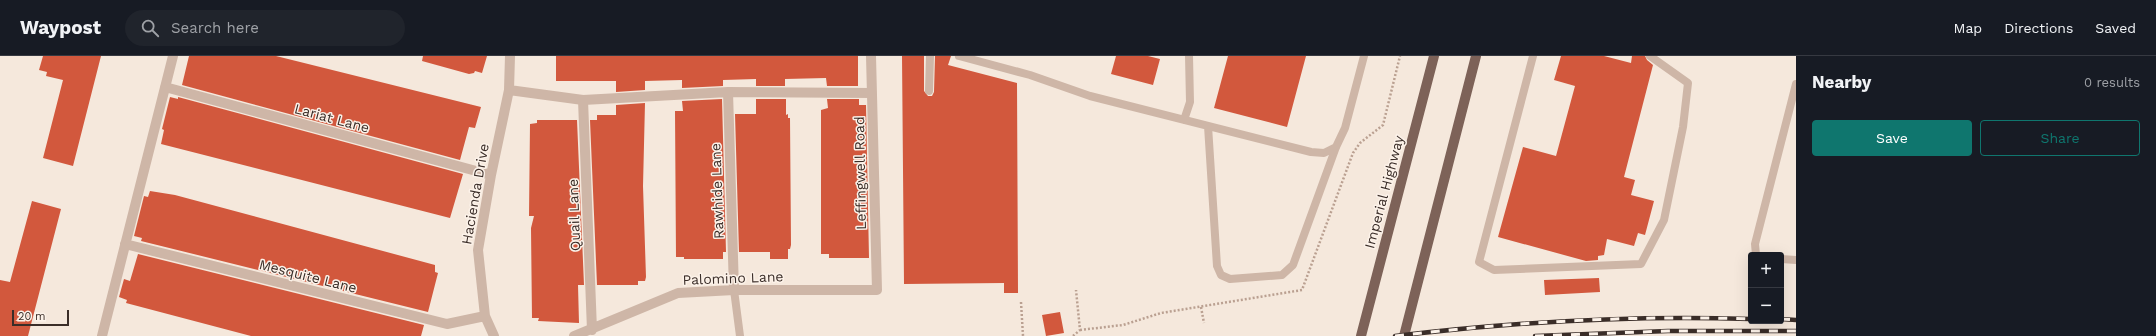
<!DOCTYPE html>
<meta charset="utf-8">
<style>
body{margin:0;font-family:"Work Sans",sans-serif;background:#20242c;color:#f1f3f6}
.controls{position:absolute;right:12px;bottom:12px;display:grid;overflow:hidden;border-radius:4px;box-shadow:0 4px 16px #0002}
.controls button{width:36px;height:36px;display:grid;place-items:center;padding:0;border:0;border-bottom:1px solid #363941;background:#171b24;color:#f1f3f6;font:20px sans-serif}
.scale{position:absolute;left:12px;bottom:10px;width:57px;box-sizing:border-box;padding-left:4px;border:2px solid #3a2d28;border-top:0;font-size:11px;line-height:14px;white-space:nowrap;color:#3a2d28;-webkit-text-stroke:3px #fcf2e9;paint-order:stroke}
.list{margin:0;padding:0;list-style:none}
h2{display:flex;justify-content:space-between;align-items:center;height:52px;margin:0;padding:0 16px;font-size:17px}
h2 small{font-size:13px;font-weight:400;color:#9ea1a6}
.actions{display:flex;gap:8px;padding:12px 16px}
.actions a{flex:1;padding:9px 0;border:1px solid #0f766e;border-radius:4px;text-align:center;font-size:14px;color:#0f766e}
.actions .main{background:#0f766e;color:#fff}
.icon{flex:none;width:22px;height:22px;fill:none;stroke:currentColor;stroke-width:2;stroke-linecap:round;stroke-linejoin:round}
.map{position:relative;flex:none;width:1796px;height:280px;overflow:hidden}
header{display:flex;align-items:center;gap:24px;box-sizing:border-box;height:56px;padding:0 20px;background:#171b24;border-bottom:1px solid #363941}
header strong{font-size:19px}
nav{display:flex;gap:22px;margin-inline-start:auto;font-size:14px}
.search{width:280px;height:36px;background:#20242c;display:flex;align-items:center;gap:10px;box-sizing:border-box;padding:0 14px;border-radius:22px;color:#9ea1a6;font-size:15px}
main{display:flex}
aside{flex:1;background:#171b24}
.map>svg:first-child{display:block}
.building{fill:#d2583d}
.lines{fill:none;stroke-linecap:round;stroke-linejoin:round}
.path{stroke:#baa091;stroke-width:2.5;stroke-dasharray:2 2;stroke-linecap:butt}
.lane{stroke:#ceb6a7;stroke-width:8}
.street{stroke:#ceb6a7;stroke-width:10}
.primary{stroke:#7d6258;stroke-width:10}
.rail-casing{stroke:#3a2d28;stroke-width:4.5}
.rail{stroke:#fcf2e9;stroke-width:3;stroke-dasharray:9;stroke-linecap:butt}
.labels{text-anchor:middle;stroke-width:3;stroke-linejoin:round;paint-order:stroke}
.street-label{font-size:14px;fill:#3a2d28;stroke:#fcf2e9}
</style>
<header>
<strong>Waypost</strong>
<div class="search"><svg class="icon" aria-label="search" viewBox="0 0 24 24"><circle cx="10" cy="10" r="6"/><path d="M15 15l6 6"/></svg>Search here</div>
<nav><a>Map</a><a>Directions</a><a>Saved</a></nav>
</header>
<main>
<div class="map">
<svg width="1796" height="280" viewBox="0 0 1796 280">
<rect width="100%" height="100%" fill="#f5e8dc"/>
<path class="building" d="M43,0H101L73,110L43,102L63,24L46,20L47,16L39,14Z
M189,0H276L481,51L475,72L469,71L460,104L182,29Z
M423,0H487L482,17L475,15L474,17L469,18L422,5Z
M556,0H858V30H827L826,22L785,23V30H756V23L723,24V30L682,32V24L645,25V34L616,36V25H556Z
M902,0H924V35L928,40H932L934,36L935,0H951L948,9L1017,27L1018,237H1004V227L904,228Z
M1116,0H1148L1160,3L1153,29L1111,18Z
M1228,0H1306L1287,71L1214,52Z
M1561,0H1604L1631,7L1632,0H1645L1647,4L1653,9L1624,121L1635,124L1631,139L1654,145L1645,179L1638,177L1634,190L1607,183L1604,199L1598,200V204L1586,205L1498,181L1523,91L1556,100L1575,30L1554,24Z
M170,41L178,43V41L463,118L450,162L161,88L164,74L162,73Z
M722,43L726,196H723V203H684V201H676L675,55H683L682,45Z
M756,43H786V59L788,58V62H790L791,189L790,193H788V203H770V196H739L735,58H756Z
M827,43H859V49H866L869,202H829V198H821V54L828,52Z
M645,47L643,130L646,221L645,225H638V229H597L590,64H597V59H616V49Z
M537,64H577L584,229H578L579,267L538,265L539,262H532L531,172L534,160H529L530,68L537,67Z
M150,135L175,139L435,209V216L438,217L428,256L141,185L142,182L134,180L144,140L148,141Z
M32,145L61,153L28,280H0V224L10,226Z
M138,198L424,269L421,280H251L126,247L127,244L119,241L124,223L130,225Z
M1599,222L1600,236L1545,239L1544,224Z
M1060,256L1064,277L1046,280L1042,259Z"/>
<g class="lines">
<path class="path" d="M1021,246L1023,280
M1201,251L1204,267
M1080,274L1123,269L1161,257L1302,234L1353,97L1360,87L1383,69L1400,0
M1073,280L1080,274L1076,234"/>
<path class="lane" d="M959,0L1030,19L1090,40L1311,96L1324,97L1336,91
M1533,0L1479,206L1494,214L1641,208L1664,164L1683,71L1688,27L1650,0
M929,35L930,0
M1184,64L1190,46L1189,0
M1208,70L1217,210L1221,219L1230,223L1282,219L1293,209L1336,91L1345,72L1364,0
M1756,199L1755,188L1796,28
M1781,203L1796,204
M734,234L740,280"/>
<path class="street" d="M165,31L491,119
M509,34L583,44L728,36L872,37
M728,36L734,234
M583,44L592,274
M125,188L447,268L485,260
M102,280L173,0
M494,280L485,260L478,194L491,119L509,34L510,0
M574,280L678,237L734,234H877L871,0"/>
<path class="primary" d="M1361,280L1434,0
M1404,280L1476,0"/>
<g class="rail-casing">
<path id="rail" d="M1781,263L1796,264
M1395,280C1513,266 1632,259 1751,263
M1535,280L1668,275H1796"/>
</g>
<use href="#rail" class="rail"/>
</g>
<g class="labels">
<g class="street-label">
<text transform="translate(332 62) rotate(15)" y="5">Lariat Lane</text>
<text transform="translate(860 117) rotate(-91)" y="5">Leffingwell Road</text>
<text transform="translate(717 135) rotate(-92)" y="5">Rawhide Lane</text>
<text transform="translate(1384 136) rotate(-75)" y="5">Imperial Highway</text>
<text transform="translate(475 138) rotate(-80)" y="5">Hacienda Drive</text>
<text transform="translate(574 159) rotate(-92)" y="5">Quail Lane</text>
<text transform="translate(308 220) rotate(14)" y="5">Mesquite Lane</text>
<text transform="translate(733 222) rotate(-2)" y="5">Palomino Lane</text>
</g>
</g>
</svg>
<div class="controls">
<button>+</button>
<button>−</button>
</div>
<div class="scale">20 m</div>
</div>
<aside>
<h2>Nearby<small>0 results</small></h2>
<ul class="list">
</ul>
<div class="actions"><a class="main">Save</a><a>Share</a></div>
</aside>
</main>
